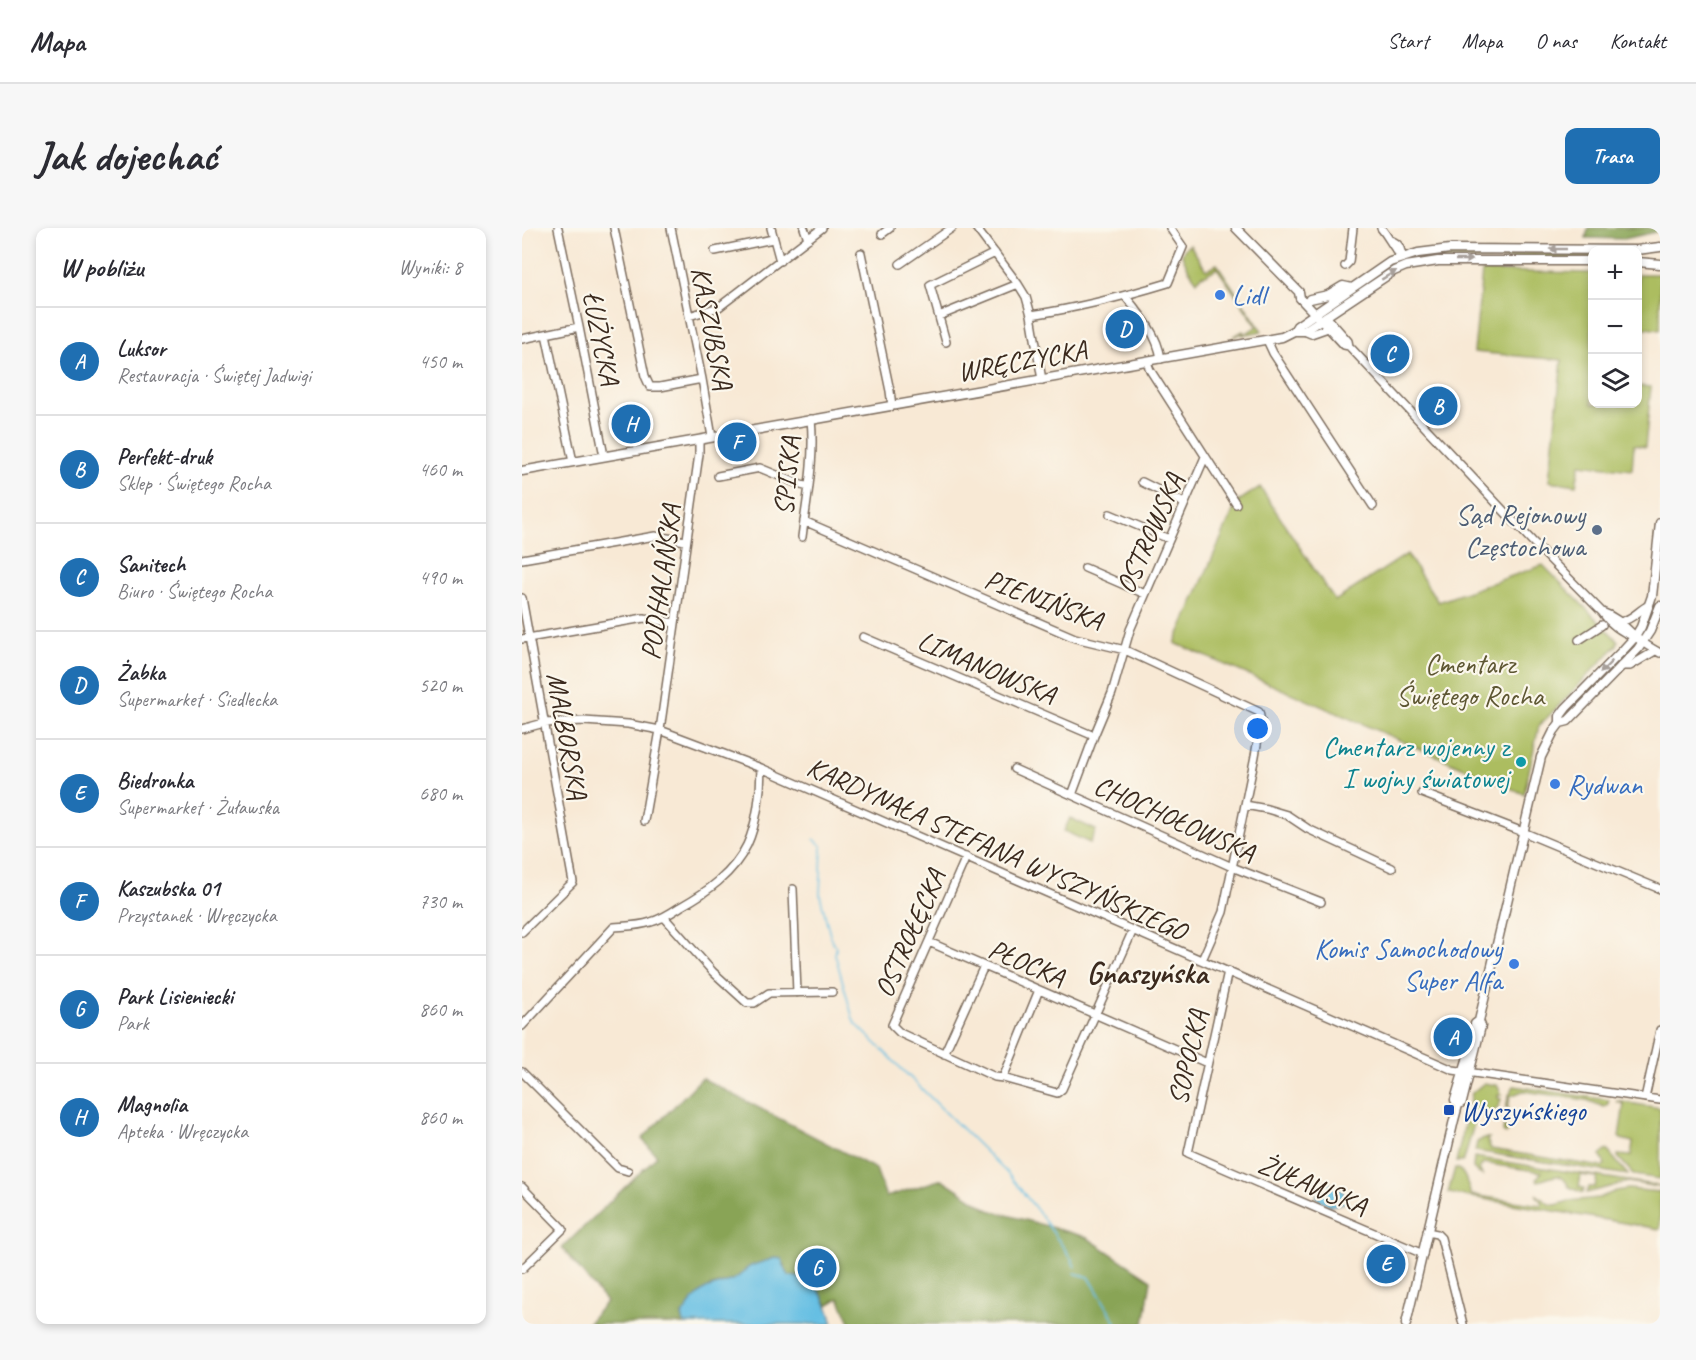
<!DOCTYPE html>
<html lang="pl">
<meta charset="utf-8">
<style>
body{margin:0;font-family:Caveat,sans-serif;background:#f7f7f7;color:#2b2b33}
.controls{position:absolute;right:18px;top:18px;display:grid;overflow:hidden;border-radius:12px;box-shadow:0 3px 9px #0003}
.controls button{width:54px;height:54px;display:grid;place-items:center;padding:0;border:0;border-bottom:2px solid #e1e1e2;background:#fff;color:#2b2b33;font:30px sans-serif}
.you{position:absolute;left:736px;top:501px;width:21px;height:21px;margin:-15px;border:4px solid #fff;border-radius:50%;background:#1a73e8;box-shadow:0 0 0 9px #1a73e833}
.badge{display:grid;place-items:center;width:39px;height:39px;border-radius:50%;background:#1f6fb2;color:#fff;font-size:20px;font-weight:700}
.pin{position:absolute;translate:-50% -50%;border:3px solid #fff;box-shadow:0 2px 6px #0006}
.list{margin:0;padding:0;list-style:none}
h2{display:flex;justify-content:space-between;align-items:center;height:78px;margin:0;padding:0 24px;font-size:26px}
h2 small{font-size:20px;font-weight:400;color:#7c7c81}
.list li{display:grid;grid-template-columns:39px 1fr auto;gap:18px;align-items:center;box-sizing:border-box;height:108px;padding:0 24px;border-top:2px solid #e1e1e2}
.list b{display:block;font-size:22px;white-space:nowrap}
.list p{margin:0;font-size:20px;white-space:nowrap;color:#7c7c81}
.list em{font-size:20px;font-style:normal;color:#7c7c81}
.icon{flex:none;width:33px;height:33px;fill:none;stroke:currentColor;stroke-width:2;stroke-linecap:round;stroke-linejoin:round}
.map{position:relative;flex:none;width:1138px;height:1096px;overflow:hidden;border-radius:12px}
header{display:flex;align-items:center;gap:36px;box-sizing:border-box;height:84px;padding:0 30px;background:#fff;border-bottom:2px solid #e1e1e2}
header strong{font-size:28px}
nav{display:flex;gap:33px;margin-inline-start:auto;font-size:21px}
.intro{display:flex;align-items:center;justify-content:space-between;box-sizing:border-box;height:144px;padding:0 36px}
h1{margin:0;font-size:42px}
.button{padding:15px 27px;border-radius:12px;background:#1f6fb2;color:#fff;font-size:21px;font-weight:700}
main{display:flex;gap:36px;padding:0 36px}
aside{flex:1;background:#fff;border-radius:12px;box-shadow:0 3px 9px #0003}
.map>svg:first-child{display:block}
.green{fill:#acbd60;stroke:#74743f;stroke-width:1.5}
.forest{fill:#89a456;stroke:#62673a;stroke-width:1.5}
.water{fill:#66bfe3;stroke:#507480;stroke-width:1.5}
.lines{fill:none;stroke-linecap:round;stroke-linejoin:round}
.stream{stroke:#66bfe3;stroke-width:1.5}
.minor-casing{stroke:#7d6d5e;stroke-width:10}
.major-casing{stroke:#7d6d5e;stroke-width:11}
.minor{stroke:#fff;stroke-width:7}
.major{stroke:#fff;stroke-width:8}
.oneway{fill:#a79f9a}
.shop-dot{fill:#3f7fe0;stroke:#fbf7ec;stroke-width:2}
.service-dot{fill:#5c6f8a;stroke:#fbf7ec;stroke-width:2}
.culture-dot{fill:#0f9aa8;stroke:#fbf7ec;stroke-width:2}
.transit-dot{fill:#1a4fb4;stroke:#fbf7ec;stroke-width:2}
.labels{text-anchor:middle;stroke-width:4.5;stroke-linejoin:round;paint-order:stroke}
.shop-label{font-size:28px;fill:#366cbe;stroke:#fbf7ec;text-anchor:start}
.street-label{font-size:28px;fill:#3b2a1e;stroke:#fbf7ec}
.service-label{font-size:28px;fill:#4e5e75;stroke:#fbf7ec;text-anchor:end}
.park-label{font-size:28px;fill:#5d5632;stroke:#fbf7ec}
.culture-label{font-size:28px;fill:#0d838f;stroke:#fbf7ec;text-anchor:end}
.transit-label{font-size:28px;fill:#164399;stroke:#fbf7ec;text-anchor:start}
.neighbourhood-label{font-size:30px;font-weight:bold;fill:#3b2a1e;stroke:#fbf7ec}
</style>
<header>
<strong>Mapa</strong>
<nav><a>Start</a><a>Mapa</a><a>O nas</a><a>Kontakt</a></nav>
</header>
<div class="intro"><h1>Jak dojechać</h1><a class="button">Trasa</a></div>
<main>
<aside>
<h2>W pobliżu<small>Wyniki: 8</small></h2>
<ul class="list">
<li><span class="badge">A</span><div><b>Luksor</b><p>Restauracja · Świętej Jadwigi</p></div><em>450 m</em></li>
<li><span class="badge">B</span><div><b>Perfekt-druk</b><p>Sklep · Świętego Rocha</p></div><em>460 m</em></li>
<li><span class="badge">C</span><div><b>Sanitech</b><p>Biuro · Świętego Rocha</p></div><em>490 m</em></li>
<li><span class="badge">D</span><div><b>Żabka</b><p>Supermarket · Siedlecka</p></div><em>520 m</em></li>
<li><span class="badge">E</span><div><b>Biedronka</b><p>Supermarket · Żuławska</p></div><em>680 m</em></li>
<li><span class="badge">F</span><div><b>Kaszubska 01</b><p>Przystanek · Wręczycka</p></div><em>730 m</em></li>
<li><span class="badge">G</span><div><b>Park Lisieniecki</b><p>Park</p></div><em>860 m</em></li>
<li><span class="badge">H</span><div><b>Magnolia</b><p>Apteka · Wręczycka</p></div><em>860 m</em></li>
</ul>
</aside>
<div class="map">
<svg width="1138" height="1096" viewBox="0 0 1138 1096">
<rect width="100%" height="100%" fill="#fbf7ec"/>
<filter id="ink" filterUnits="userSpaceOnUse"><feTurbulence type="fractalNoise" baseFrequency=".0167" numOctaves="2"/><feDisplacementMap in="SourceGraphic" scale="12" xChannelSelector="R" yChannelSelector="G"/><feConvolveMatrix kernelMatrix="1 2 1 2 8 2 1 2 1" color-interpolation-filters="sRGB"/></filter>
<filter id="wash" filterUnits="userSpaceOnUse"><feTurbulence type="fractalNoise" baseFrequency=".008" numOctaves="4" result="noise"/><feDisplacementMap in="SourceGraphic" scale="24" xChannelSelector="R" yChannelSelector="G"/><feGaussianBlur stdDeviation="1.35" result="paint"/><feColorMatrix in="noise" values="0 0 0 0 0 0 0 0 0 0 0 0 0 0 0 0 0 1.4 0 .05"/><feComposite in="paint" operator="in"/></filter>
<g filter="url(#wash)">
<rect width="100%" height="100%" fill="#f8e9d5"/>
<path class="green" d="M668,17L684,42L695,36L740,103L721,107L720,105L711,109L721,103L723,106L735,98L695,40L682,48L680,47L675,53L667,42L660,27L663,20Z
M922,25H1070V30L886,32V30Z
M960,43L1070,45V176H1116V158L1129,159L1123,219L1112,217L1110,242L1058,236L1054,257L1027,253L1040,132L952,124Z
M1116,46H1138V102L1117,99L1116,111Z
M738,259L813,373L885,326L916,374L1021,337L1096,413L1095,417L1017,498L1002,566L653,415L715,274Z
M548,590L574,602L568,615L542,603Z
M962,855L975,857L980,867H976V870L979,871C977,885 966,885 954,889L942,932L940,934H934L950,865Z
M992,858L1087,872L1085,878L1082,879L1065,872L1001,863L988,868L983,899L986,903L983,906L981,904L986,869Z
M1094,873L1138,880V951L1112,947L1096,929V927L1109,928L1111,914L1099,911L1097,909L1102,876Z
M962,910H967L965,912L969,921L1080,939L1083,936L1078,927L1085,922L1106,947L953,923L955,914Z
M952,929L1138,958V959L1106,954L1065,965L1067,959H1073L1075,949L1059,947L1057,959L1062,960L1061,965L1047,959C1038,940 1029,951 1016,953L1014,951L1020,944L961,935L960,938L957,940L960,947L956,945L951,940Z
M933,940C944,943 945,956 949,967L1019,977L1020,975L1014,966L1027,976L1034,977L1047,973L1077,970L1094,963L1106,961L1138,964V1001L926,965Z"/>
<path class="forest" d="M1066,0H1138V3L1102,11L1064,10Z
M180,850L354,941L364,969L420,951L467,982L564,1009L629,1052L622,1096H329L317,1070L306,1077C297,1063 284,1048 267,1048L264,1044L263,1037L253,1030L230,1038L225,1040L219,1048L211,1052L188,1059L172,1071L160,1087L162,1096H65L84,1074L40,1020L135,928L120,911Z"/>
<path class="water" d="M799,951C808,954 814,959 821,963L825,974L809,978L794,970Z
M253,1030L260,1031C263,1037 262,1043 267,1048C295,1049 305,1072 311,1096H162L160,1087C167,1078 175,1065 186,1060C195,1057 204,1055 212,1051C219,1048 221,1043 227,1039C234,1035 245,1033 253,1030Z"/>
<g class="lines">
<path class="stream" d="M292,611L300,618L298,667L309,711L314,720L313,726L331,791L333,795L486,946L515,982L549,1030L553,1039
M552,1045L567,1049L595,1096"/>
</g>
</g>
<g filter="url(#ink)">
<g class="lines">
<g class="minor-casing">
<path id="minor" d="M36,0L57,99L82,228
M92,0L123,148L128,159H138L180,151
M149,0L180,151L190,209
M249,0L258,33
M282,0L286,11
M454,0L496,56L504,69L509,87L520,152
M859,0C868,11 870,19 880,29
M360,6L368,0
M868,12C877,15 878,19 880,27
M193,23L251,11
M339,25L368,163L370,178
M378,36L430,0
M823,38L827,34L831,0
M603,68C618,86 636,107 639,131
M509,87C556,80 600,69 646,55L661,19L648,0
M167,88L197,79L300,0
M417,88L496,56
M804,88L826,113L827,118
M799,92L822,117L827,118L843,135L1010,313L1080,384C1088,396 1099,404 1113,409
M782,103L789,106L806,100
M24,106L51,234
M0,111L57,99
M745,112L751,125L851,278
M424,114L408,57L473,25
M625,134L628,142L714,276
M196,248L238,240L279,257L287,259
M620,254L662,275
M588,286L647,311
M282,293L553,410L603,422L737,484L739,493L733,528L701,684L680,732
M280,309C285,270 293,231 289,191
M0,331L133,308L164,313
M563,340L623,366
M0,370L51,654L0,704
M1080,384C1095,389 1103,399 1114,409C1121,416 1130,420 1138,425
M1098,394C1112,391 1115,383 1127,377
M341,409L572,508
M0,411L122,390L153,395
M1057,412L1080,397
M1099,438H1108L1133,423
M0,501L22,495L62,493L106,496L138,502L239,540L931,842L1138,872
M492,541L710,639L799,674
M900,565L1001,604L1138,661
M550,567L572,508L590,465L608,402L683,229
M723,577L745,581L765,587L786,601L870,640
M122,593L138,502L177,226V212
M444,629L370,797L378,805L473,849L481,850L535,865L540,861L611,702
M271,661L275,765
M142,689L191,744L225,775H232L247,765L310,764
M407,714L685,835
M706,743L666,925L901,1026
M0,798L92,699C105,698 117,698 129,694C140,691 149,685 158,679C185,664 211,646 225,617C235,596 239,563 239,540
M422,826L462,738
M0,844L96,940L106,943
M481,850L517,762
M1123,870L1138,802
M0,959L41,1001L0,1041
M905,1004L915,1006L919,1010L941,1096"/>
</g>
<g class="major-casing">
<path id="major" d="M714,0L777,64L778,70L796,89
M1116,34L1138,36
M788,71L806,67L821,58L830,60
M772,103L775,98L868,34L896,25L928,21L1115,22L1138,19
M0,243L760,109L772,103H782L872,43L884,38L916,33H1070
M1038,495L1046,493L1116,421L1128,403L1138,378
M936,877L933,872L945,832L953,796L957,793L1019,529L1032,503L1038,495V488L1044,480L1102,421L1113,409L1119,399L1130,368L1138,295
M884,1096L932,892L936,877L940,874L959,798L957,793"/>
</g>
<use href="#minor" class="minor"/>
<use href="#major" class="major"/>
</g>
<defs><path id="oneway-solid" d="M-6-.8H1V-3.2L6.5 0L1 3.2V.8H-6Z" transform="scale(1.5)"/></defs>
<g class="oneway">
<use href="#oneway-solid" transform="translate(1036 21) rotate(-180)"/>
<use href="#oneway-solid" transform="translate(942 32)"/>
<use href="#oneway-solid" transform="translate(867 47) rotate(-31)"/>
<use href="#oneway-solid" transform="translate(1084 439) rotate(135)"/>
</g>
</g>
<g class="shop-dot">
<circle cx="698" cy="67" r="6"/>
<circle cx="1033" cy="556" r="6"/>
<circle cx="992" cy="736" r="6"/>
</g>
<circle class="service-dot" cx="1075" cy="302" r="6"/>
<circle class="culture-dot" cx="999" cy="534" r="6"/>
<rect class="transit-dot" x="921" y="876" width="12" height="12" rx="3"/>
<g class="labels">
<g class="shop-label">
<text x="710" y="77">Lidl</text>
<text x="1045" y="566">Rydwan</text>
<text x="980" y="730" text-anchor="end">Komis Samochodowy<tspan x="980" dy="32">Super Alfa</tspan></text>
</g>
<g class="street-label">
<text transform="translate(191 100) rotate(79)" y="10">KASZUBSKA</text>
<text transform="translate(80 110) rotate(79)" y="10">ŁUŻYCKA</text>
<text transform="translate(500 132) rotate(-10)" y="10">WRĘCZYCKA</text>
<text transform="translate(264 248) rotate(-85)" y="10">SPISKA</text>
<text transform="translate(627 305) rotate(-66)" y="10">OSTROWSKA</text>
<text transform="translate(138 354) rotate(-82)" y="10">PODHALAŃSKA</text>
<text transform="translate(522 371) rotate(21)" y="10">PIENIŃSKA</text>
<text transform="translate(465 439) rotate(23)" y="10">LIMANOWSKA</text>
<text transform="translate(46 508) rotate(80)" y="10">MALBORSKA</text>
<text transform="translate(653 590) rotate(24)" y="10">CHOCHOŁOWSKA</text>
<text transform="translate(475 620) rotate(24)" y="10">KARDYNAŁA STEFANA WYSZYŃSKIEGO</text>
<text transform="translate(387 705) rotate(-66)" y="10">OSTROŁĘCKA</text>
<text transform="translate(505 734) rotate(23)" y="10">PŁOCKA</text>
<text transform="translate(665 829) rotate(-77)" y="10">SOPOCKA</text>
<text transform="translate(791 956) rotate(23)" y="10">ŻUŁAWSKA</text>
</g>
<g class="service-label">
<text x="1063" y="296">Sąd Rejonowy<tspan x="1063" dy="32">Częstochowa</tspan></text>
</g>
<g class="park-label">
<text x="948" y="445">Cmentarz<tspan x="948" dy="32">Świętego Rocha</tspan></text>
</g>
<g class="culture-label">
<text x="987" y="528">Cmentarz wojenny z<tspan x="987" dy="32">I wojny światowej</tspan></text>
</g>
<g class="transit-label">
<text x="939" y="892">Wyszyńskiego</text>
</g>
<g class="neighbourhood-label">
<text x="625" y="755">Gnaszyńska</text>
</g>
</g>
</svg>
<div class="controls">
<button>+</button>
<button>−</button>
<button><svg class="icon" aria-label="layers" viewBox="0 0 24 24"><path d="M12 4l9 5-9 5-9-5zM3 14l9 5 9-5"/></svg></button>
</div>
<div class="you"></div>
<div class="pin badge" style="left:931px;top:809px">A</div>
<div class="pin badge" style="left:916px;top:178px">B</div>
<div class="pin badge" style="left:868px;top:126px">C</div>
<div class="pin badge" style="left:603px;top:101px">D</div>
<div class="pin badge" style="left:864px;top:1036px">E</div>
<div class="pin badge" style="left:215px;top:214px">F</div>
<div class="pin badge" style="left:295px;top:1040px">G</div>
<div class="pin badge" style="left:109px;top:196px">H</div>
</div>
</main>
